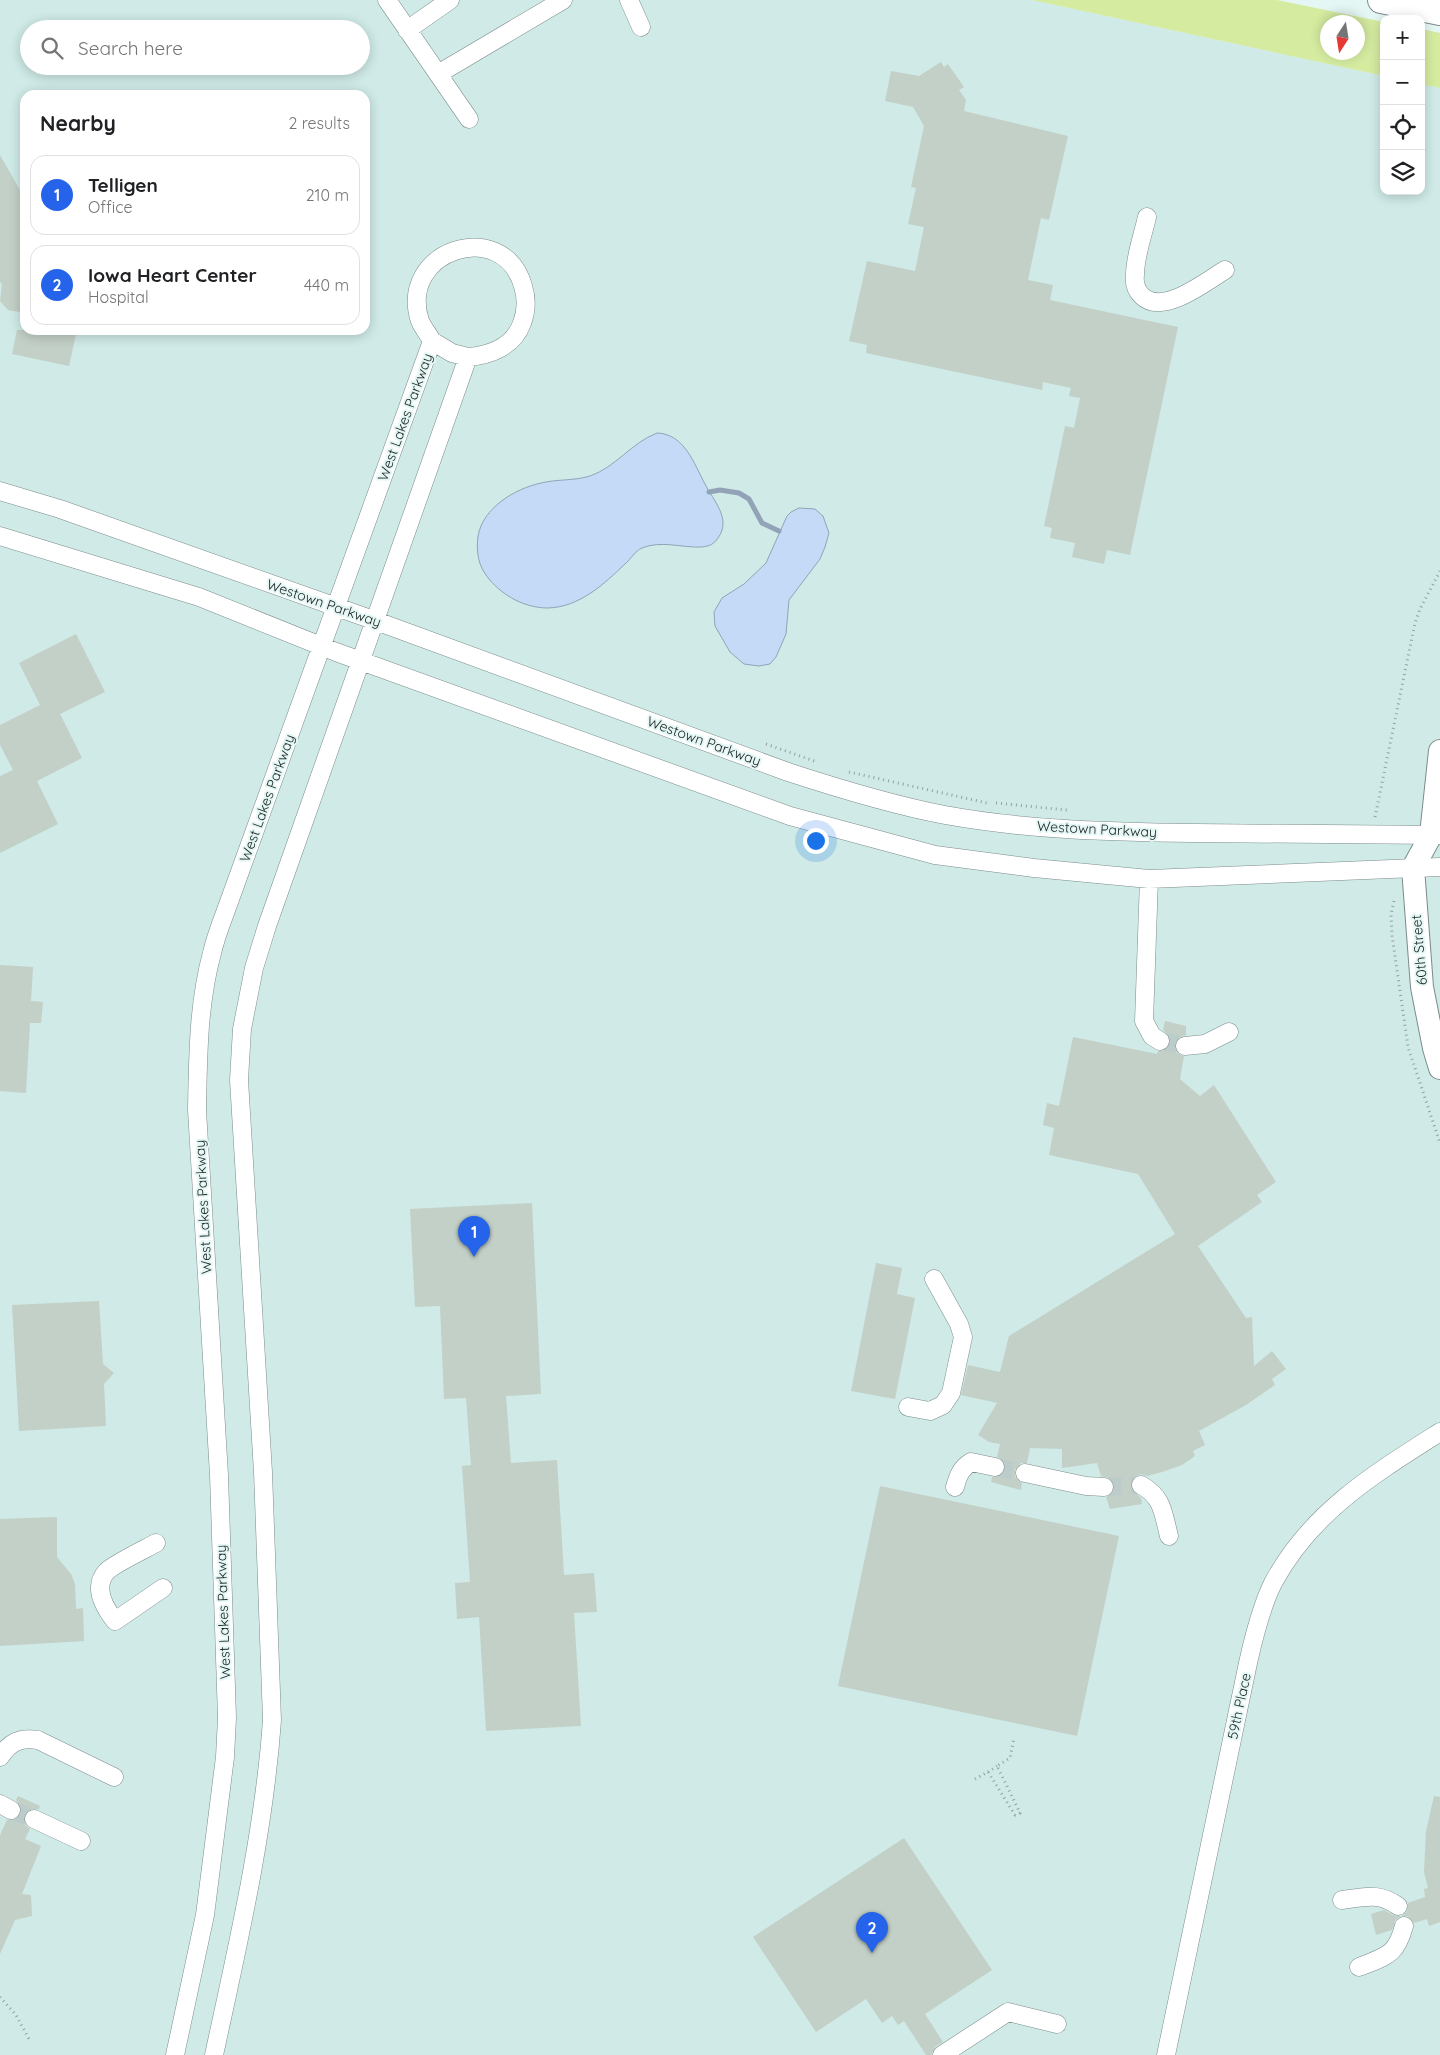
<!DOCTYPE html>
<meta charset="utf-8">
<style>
body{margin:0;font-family:Quicksand,sans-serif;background:#f6f6f6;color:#202124}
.controls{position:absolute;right:15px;top:15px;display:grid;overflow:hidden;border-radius:10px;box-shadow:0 2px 12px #0003}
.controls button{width:45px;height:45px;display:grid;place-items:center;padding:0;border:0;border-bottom:1px solid #e0e0e0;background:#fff;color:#202124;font:25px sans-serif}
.compass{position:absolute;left:1320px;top:15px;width:45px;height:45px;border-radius:50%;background:#fff;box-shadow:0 2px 12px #0003;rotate:192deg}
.you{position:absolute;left:815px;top:840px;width:18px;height:18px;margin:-12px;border:4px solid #fff;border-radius:50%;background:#1a73e8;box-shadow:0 0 0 8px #1a73e833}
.badge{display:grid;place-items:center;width:32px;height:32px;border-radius:50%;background:#2563eb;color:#fff;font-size:16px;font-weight:700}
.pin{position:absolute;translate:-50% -41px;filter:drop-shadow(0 1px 2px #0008)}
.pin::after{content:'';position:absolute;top:26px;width:18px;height:15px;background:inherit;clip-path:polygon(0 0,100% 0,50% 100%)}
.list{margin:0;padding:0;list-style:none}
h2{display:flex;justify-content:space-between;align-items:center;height:65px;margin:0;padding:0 20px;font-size:21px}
h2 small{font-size:16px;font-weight:400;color:#757577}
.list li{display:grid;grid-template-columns:32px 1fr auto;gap:15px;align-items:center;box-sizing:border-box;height:80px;margin:0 10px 10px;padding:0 10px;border:1px solid #e0e0e0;border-radius:15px}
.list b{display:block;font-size:19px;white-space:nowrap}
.list p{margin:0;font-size:16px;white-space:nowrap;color:#757577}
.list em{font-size:16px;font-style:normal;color:#757577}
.icon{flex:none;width:28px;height:28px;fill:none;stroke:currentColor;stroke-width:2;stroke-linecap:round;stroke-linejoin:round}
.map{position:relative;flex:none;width:1440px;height:2055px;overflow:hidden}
.search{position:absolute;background:#fff;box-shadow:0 2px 12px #0003;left:20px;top:20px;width:350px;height:55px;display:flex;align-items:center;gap:12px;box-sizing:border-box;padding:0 18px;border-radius:28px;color:#757577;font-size:19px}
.panel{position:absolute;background:#fff;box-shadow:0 2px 12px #0003;left:20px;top:90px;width:350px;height:245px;border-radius:15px}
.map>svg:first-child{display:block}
.built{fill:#cfeae7;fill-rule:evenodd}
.green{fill:#d5eba0;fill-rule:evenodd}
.water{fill:#c5daf7;stroke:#92a3b7}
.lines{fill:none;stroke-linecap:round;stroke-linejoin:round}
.stream{stroke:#92a3b7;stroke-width:5}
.building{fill:#c3d0c7}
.minor-tunnel{stroke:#bccccb;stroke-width:18;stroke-dasharray:18 9;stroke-linecap:butt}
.minor-casing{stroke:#7c8c8b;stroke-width:19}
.major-casing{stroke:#7c8c8b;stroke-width:24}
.highway-casing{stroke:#7c8c8b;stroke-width:28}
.path{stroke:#94a2a0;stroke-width:3;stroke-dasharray:1 4;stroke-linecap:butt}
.minor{stroke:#fff;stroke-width:18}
.major{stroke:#fff;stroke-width:22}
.highway{stroke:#fff;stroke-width:26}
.labels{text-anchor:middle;stroke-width:4;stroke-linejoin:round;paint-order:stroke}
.street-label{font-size:14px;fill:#1b2221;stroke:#e4f7f5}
</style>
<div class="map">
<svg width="1440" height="2055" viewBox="0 0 1440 2055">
<rect width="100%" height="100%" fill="#e4f7f5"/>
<path class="built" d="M0,0H1032L1384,76V191H1421V84L1440,88V2055H0ZM29,29H361V66H29ZM25,95H365V330H25Z"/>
<path class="green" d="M1032,0H1277L1384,22V76ZM1328,22H1358V52H1328Z
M1421,29L1440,33V88L1421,84Z"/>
<path class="water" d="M657,433C685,434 694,464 705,484C713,500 732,519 718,538C714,544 710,546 702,547C682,548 661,540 642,548C635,551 631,559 625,564C604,584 580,607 548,608C525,608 503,596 489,579C478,566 476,552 478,536C483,508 514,489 541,483C557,479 574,481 590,476C616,467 631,443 657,433Z
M799,508L815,509L823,516L829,533L825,547L820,559L789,600L786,634L776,657L770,664L759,666L744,664L730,652L715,626L714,612L722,598L744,584L766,563L787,516L791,512Z"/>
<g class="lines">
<path class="stream" d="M709,492L720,490L739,493L749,499L762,523L779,531"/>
</g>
<path class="building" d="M941,62L944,67L948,64L964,87L959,90L966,100L964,111L1068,136L1049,220L1041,218L1028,280L1053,285L1050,300L1178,327L1130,555L1107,550L1104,564L1072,557L1075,543L1050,538L1052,528L1044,526L1065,426L1074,428L1080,398L1069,396L1071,388L1043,382L1042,390L866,353L867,345L849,341L867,261L915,271L924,227L908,224L916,188L911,187L924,126L913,107L885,101L891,71L919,76Z
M0,155L25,199V313L8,310L0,301L2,284L0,282Z
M17,330H77L69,366L12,354Z
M76,634L105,692L60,714L82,758L37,781L58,824L0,853V776L13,770L0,745V725L40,705L19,663Z
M0,965L33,967L31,1001L43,1002L41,1023H30L26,1093L0,1091Z
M1165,1021L1186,1026V1035L1178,1038L1174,1047L1177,1053L1184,1056L1180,1079L1200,1096L1214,1085L1276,1182L1257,1195L1262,1202L1198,1246L1246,1318L1252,1317L1254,1366L1272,1351L1286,1369L1272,1379L1275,1385L1246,1405L1199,1431L1205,1445L1193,1451L1195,1456L1182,1465L1162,1472L1147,1476L1141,1474L1132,1479L1131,1489L1141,1498L1142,1504L1110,1509L1106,1497L1113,1492V1482L1109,1478L1101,1476L1097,1463L1062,1468V1449L1030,1448L1027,1463H1021L1015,1470V1477L1022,1483L1021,1490L991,1482L992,1477H999L1005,1470V1463L997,1457L1000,1444L989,1442L978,1435L997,1403L961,1395L968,1365L1000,1372L1009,1336L1175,1234L1138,1174L1049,1155L1054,1128L1043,1125L1047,1103L1059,1106L1073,1037L1157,1054L1158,1051H1165L1169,1047L1171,1042L1169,1036L1163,1030Z
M532,1203L541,1394L506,1396L511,1463L557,1460L564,1575L594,1573L597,1612L574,1613L581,1726L486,1731L479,1617L457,1619L455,1583L470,1582L462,1466L471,1465L466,1398L444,1399L440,1306L415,1307L410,1209Z
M876,1263L902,1268L897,1294L915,1298L895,1399L851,1391Z
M99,1301L103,1364L114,1373L104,1384L106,1426L19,1431L12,1305Z
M880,1486L1119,1536L1077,1736L838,1686Z
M57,1517V1557L71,1574L75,1584L76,1609L83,1608L84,1641L0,1646V1519Z
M18,1796L40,1806L39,1809H33L28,1811L23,1819L25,1825L30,1829L25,1839L41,1846L22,1894L31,1895L32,1916L15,1920L0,1954V1835L7,1820L16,1819L20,1815V1805L16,1800Z
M1434,1796L1440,1797V1922L1429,1926L1427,1919L1414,1923L1408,1916H1402L1407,1911L1408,1903L1425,1897L1424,1889L1428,1888L1424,1872L1425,1851L1426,1831Z
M904,1838L992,1970L925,2014L943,2042L936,2046L931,2055H926L904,2021L898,2025L892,2016L882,2023L866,1999L816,2032L753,1937Z
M1384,1910L1393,1915L1401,1916L1396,1919L1392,1930L1376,1935L1371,1914Z"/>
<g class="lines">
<path class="minor-tunnel" d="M1160,1041L1185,1046
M995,1467L1025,1473
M1104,1487L1141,1485
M11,1810L34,1819"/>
<g class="minor-casing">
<path id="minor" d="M387,0L469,119
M629,0L641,27
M407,30L450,0
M438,74L563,0
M1147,217C1143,235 1135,256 1135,275C1134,282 1136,290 1142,296C1163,316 1205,282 1225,270
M432,341L452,353L468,357
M0,491L60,509L376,621L788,772C840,789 892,805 945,815C1028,830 1110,832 1194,833C1276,834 1358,835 1440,835
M0,536L199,597L336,652L790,816L935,855L1034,868L1149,879L1440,867
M1149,879L1144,1021L1152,1036L1160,1041
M1185,1046L1205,1044L1229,1032
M908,1407L930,1411L943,1405L951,1393L963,1337L959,1324L934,1279
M1025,1473L1086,1486L1104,1487
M1141,1485C1163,1497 1163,1513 1169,1536
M955,1487C958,1476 961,1468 971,1462L995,1467
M156,1543C145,1549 114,1564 107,1571C92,1587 104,1607 115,1621L163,1588
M0,1757C10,1742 20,1737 38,1740L114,1777
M0,1804L11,1810
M34,1819L81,1841
M1342,1900C1365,1897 1378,1892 1398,1906
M1359,1967C1386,1956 1396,1956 1404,1926
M175,2055L205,1915L225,1757L227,1718L219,1475L197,1110C198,1058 198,1004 212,953C215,940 220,926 225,913L432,341C429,335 423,328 420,321C397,250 503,216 523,286C527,299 527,310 522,323C514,346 491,355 468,357L267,926L254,968L242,1029L239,1080L263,1472L272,1720C264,1833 238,1944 214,2055
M942,2055L1008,2012L1057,2024
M1166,2055L1248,1663C1254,1636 1261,1607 1273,1583C1311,1512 1374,1474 1440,1432"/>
</g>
<g class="major-casing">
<path id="major" d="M1440,751L1431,835L1413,868L1422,987L1434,1048L1440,1068"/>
</g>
<g class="highway-casing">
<path id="highway" d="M1381,0L1440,12"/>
</g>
<path class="path" d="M766,744L817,762
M849,772L987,803
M996,803L1067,810
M1375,817L1415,623L1420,609L1440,571
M1394,901L1391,914L1392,935L1408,1047L1440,1143
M988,1772L997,1766
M975,1779L988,1772L1015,1815L1020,1813L997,1766L1010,1758L1014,1738
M0,1997L16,2015L29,2039"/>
<use href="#minor" class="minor"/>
<use href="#major" class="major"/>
<use href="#highway" class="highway"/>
</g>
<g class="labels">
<g class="street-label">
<text transform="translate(405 417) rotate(-70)" y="5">West Lakes Parkway</text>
<text transform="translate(324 603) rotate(19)" y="5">Westown Parkway</text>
<text transform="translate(704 741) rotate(20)" y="5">Westown Parkway</text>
<text transform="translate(267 798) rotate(-70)" y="5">West Lakes Parkway</text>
<text transform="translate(1097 829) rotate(3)" y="5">Westown Parkway</text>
<text transform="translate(1419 950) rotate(-95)" y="5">60th Street</text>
<text transform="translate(203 1207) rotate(-93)" y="5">West Lakes Parkway</text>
<text transform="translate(223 1612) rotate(-92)" y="5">West Lakes Parkway</text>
<text transform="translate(1239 1706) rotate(-78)" y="5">59th Place</text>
</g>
</g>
</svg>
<div class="controls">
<button>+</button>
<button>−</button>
<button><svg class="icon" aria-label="locate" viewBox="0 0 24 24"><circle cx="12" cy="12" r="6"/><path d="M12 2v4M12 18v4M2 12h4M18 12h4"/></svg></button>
<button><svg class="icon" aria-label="layers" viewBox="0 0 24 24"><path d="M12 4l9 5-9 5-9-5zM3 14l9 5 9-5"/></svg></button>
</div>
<svg class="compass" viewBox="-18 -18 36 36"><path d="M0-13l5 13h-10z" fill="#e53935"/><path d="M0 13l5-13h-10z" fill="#757577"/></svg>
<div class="you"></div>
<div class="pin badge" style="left:474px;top:1257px">1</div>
<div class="pin badge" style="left:872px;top:1953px">2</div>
<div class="search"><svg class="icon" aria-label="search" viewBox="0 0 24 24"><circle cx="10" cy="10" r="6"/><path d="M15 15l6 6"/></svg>Search here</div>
<section class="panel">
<h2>Nearby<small>2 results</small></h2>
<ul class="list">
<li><span class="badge">1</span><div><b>Telligen</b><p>Office</p></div><em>210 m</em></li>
<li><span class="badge">2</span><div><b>Iowa Heart Center</b><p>Hospital</p></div><em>440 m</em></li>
</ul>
</section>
</div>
